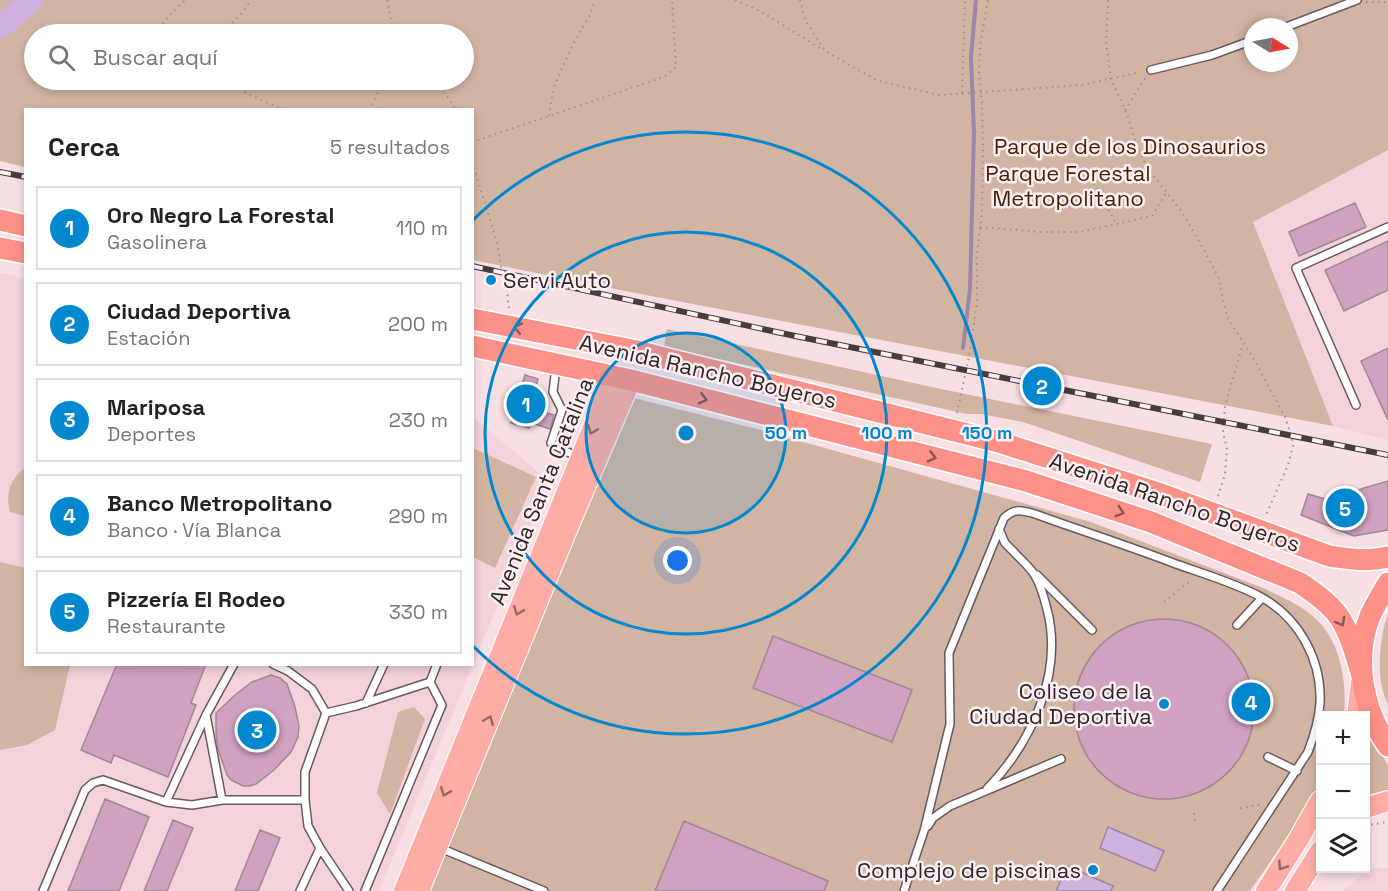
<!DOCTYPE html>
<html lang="es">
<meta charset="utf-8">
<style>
body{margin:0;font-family:"Space Grotesk",sans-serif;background:#f6f6f6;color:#222}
.controls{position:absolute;right:18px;bottom:18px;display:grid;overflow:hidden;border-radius:0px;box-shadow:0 3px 9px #0003}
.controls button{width:54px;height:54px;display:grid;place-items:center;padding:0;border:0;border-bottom:2px solid #e0e0e0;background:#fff;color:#222;font:30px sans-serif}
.compass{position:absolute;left:1244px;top:18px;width:54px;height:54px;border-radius:50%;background:#fff;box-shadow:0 3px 9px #0003;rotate:100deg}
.you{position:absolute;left:678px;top:561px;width:21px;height:21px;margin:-15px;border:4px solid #fff;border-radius:50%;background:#1a73e8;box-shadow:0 0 0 9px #1a73e833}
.badge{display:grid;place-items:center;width:39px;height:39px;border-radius:50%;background:#0087ce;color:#fff;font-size:20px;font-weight:700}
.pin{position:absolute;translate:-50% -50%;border:3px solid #fff;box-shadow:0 2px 6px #0006}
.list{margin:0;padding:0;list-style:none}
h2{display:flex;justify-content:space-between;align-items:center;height:78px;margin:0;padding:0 24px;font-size:26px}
h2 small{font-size:20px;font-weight:400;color:#767676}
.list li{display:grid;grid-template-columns:39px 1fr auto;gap:18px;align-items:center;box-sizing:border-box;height:84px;margin:0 12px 12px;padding:0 12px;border:2px solid #e0e0e0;border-radius:0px}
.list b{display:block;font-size:22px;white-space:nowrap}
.list p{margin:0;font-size:20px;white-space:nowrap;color:#767676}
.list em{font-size:20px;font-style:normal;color:#767676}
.icon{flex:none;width:33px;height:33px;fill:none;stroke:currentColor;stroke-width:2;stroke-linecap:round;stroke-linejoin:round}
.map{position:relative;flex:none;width:1388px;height:891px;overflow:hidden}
.search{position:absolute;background:#fff;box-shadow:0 3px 9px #0003;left:24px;top:24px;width:450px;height:66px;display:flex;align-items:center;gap:15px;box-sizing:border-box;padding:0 21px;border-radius:33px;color:#767676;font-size:22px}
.panel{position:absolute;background:#fff;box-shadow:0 3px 9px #0003;left:24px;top:108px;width:450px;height:558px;border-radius:0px}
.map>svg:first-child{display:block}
.built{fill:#f3d2d9}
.green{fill:#d2b4a3;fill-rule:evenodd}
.water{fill:#cfb1dd;stroke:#9e87a6;stroke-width:1.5}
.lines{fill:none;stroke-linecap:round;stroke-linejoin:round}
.stream{stroke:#9e87a6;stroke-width:4}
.river{stroke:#cfb1dd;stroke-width:24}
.building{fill:#d0a1c0;stroke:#9d8a96;stroke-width:1.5}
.service-casing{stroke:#6d585d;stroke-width:10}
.primary-casing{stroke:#fff;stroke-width:22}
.trunk-casing{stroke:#fff;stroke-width:24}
.path{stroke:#a08e92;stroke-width:2;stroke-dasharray:1.5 4.5;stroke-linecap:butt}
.service{stroke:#fff;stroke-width:7}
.primary{stroke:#fdada5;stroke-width:20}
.trunk{stroke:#fc9287;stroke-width:21}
.rail-casing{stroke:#463b3d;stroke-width:6}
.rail{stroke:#feeff2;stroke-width:4;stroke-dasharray:11;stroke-linecap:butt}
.oneway{stroke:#8a5652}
.oneway2{stroke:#956866}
.ring{fill:none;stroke:#0087ce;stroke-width:3}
.poi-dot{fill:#0087ce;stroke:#feeff2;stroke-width:2}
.labels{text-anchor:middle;stroke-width:5;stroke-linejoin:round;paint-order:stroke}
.park-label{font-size:22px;fill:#4a1f00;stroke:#feeff2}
.poi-label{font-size:22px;fill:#2d2426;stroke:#feeff2;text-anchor:end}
.street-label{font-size:22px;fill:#2d2426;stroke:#feeff2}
.centre{fill:#0087ce;stroke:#feeff2;stroke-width:3}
.ring-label{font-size:18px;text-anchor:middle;font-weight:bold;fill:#0087ce;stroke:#feeff2;stroke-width:5;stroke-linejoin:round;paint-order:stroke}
</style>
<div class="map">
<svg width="1388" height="891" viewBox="0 0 1388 891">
<rect width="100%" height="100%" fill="#f8dfe4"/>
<path class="built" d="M1388,150V440L1333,426L1252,222Z
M0,273L25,278L26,664H472L473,417L549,481L379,891H0Z
M1373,868H1388V891H1344L1356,880Z"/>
<path class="green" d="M0,0H1388V150L1253,222L1333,426L630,292L473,260L472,110H26L25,167L0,161ZM1253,27H1289V63H1253ZM34,34H464V80H34Z
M667,329L941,389L1212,444L1200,482L1023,422L981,414H967L664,347Z
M630,397L757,429L1091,522L1263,588C1280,596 1301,605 1316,619C1341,643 1347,682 1344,715L1320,716V784L1309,805L1250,891H430Z
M473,448L536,477L495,568L473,557Z
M25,468V516L10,512C5,495 10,478 25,468Z
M0,562L25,568L26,664L70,665L55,730L27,745L0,750Z
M1388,614V705C1386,699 1383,693 1382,687C1377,665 1381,634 1388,614Z
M414,707L425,719L390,814L377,793L398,712Z
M1366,728L1388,765V790L1366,795Z"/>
<path class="water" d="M1108,827L1164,851L1155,871L1100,848Z
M1067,866L1113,886L1111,891H1056Z"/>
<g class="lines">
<path class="stream" d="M963,348L970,289L974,133L971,57L976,0"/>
<path class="river" d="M0,27L32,0"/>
</g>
<path class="building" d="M1355,203L1366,227L1299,256L1289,232Z
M1388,241V290L1344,311L1325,270Z
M1388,348V420L1361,361Z
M525,375L538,379L534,393V401L537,407L543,412L554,415L550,429L532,423L529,428L511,423Z
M1388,481V530L1354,536L1301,515L1308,494L1332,501L1364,488Z
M1074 709a90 90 0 1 1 180 0a90 90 0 1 1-180 0Z
M773,636L912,690L892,742L753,688Z
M117,664H206L191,703L196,705L168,777L114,755L111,763L81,750Z
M271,675L280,678L287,684L295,707L299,726L298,737L291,752L274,770L256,784L250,786H243L231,780L227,775L218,749L216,734V713L235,695L252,682Z
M105,799L149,817L119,891H68Z
M173,820L193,828L167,891H144Z
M684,821L828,881L824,891H655Z
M260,830L280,838L258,891H235Z"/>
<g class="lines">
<g class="service-casing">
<path id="service" d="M1286,27L1357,0
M1151,70L1212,55L1253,40
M556,367L553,392L562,410L551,443L579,458
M1356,405L1296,268L1388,227
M999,529L1005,543L1014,552
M1037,575L1092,630
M1237,625L1262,598
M273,664L288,671L312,689L326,713
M430,682L437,664
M366,703L384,664
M206,715L222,800
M1268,757L1297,771
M987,789C1031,743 1064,674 1047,609C1044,597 1040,583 1034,574C1028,565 1019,558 1012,550
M166,802L206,715L234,664
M928,826L933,818L950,806L1061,759
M440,848L544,891
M43,891L85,790L93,783L103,780L166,802L192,805L222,800H305
M300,891L320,848
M349,891L320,848L308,826L305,800V772L326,713L356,706L430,682L442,705L365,891
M904,891L924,831L950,724L949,653L1004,518C1015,508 1021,510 1035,514C1082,531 1129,546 1176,564C1204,574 1235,583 1261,597C1299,618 1322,660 1320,703C1319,720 1314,736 1308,752L1217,891"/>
</g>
<g class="primary-casing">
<path id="primary" d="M1357,716L1361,682
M1366,808L1388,801
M404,891L614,376
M419,891L569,525L631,380
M1266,891L1298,840L1320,801
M1295,891L1320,851"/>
</g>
<g class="trunk-casing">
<path id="trunk" d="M0,220L26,226
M0,248L26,253
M472,319L632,350L999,442L1161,494L1329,556C1349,559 1368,562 1388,557
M472,346L631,380L1026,481L1151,522L1300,583C1313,592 1327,601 1337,614C1350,631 1356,656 1362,676
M1388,583C1382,594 1375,605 1370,616C1353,659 1363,710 1388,746"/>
</g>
<path class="path" d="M387,0L394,34
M735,0L760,11L823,50
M800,0L805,20L825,51L876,80L939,95L1082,85L1140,72
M1108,0L1106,41L1111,79L1128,117L1137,147L1149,170L1182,212L1208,257L1218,276L1227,317L1251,354L1285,417L1291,435L1293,446L1288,465L1266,515
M1366,2H1388
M156,34C164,21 174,9 186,0
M218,34C231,26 243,13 251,0
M231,80L244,92L284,110
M430,80L442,89L456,110
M962,93L965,0
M369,110L377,96L380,80
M1125,110L1146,77
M549,116L553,89L573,44L590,15L595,0
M472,142L664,77L676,67L672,0
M472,162L497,242L502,273L506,280L509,309
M1091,178L1117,225
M980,227L1040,232H1080L1152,216L1166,193
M957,413L969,357L977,303V255L982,213L983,150L982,103L979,73L980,46L988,0
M1218,496L1225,474L1227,449L1223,432L1225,406L1243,344
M1164,602L1191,580
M1240,808L1263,804
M1194,813L1195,824
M1366,827L1368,825L1388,822"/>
<use href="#service" class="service"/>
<use href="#primary" class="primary"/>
<use href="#trunk" class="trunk"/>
<g class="rail-casing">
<path id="rail" d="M0,172L26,177
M472,266L795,336L1388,455"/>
</g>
<use href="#rail" class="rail"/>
</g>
<defs><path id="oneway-chevron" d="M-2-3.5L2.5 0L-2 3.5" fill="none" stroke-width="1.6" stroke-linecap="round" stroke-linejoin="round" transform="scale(1.5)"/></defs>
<g class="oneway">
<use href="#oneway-chevron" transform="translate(518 328) rotate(-169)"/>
<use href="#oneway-chevron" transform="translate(703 399) rotate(14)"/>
<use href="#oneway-chevron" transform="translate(932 457) rotate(14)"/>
<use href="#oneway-chevron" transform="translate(1120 512) rotate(18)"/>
<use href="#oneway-chevron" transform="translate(1341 622) rotate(61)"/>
</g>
<g class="oneway2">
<use href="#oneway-chevron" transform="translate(592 430) rotate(112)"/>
<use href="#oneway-chevron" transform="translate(518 611) rotate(112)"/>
<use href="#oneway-chevron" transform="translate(489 720) rotate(-68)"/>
<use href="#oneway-chevron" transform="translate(445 792) rotate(112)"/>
<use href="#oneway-chevron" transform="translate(1282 866) rotate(123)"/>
</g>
<circle cx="686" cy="433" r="100" fill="#0087ce" fill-opacity=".12"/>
<g class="ring">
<circle cx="686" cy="433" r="100"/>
<circle cx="686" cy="433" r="201"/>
<path d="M473 220A301 301 0 1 1 473 646"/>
</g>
<g class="poi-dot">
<circle cx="491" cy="280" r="6"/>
<circle cx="1164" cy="704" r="6"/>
<circle cx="1093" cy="870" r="6"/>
</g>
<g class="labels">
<g class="park-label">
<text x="1130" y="154">Parque de los Dinosaurios</text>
<text x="1068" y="181">Parque Forestal<tspan x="1068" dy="25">Metropolitano</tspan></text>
</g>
<g class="poi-label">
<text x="503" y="288" text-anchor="start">Servi Auto</text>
<text x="1152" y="699">Coliseo de la<tspan x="1152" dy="25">Ciudad Deportiva</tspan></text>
<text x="1081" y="878">Complejo de piscinas</text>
</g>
<g class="street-label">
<text transform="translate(708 371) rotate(13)" y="8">Avenida Rancho Boyeros</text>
<text transform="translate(541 491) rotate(-68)" y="8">Avenida Santa Catalina</text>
<text transform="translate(1175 502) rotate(19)" y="8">Avenida Rancho Boyeros</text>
</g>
</g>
<circle cx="686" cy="433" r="9" class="centre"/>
<g class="ring-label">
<text x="786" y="439">50 m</text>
<text x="887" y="439">100 m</text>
<text x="987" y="439">150 m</text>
</g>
</svg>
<div class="controls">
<button>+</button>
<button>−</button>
<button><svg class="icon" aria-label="layers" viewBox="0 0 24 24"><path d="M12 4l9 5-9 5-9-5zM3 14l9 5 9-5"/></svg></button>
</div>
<svg class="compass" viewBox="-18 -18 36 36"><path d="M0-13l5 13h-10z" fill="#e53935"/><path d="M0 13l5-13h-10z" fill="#767676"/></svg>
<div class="you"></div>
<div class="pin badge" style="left:526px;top:404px">1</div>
<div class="pin badge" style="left:1042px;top:386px">2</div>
<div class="pin badge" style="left:257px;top:730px">3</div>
<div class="pin badge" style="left:1251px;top:702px">4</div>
<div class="pin badge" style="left:1345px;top:508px">5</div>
<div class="search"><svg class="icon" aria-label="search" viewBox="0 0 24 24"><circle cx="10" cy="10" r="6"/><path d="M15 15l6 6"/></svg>Buscar aquí</div>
<section class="panel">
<h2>Cerca<small>5 resultados</small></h2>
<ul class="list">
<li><span class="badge">1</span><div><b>Oro Negro La Forestal</b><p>Gasolinera</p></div><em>110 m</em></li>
<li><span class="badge">2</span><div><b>Ciudad Deportiva</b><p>Estación</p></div><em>200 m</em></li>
<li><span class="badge">3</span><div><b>Mariposa</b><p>Deportes</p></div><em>230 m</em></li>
<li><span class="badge">4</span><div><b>Banco Metropolitano</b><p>Banco · Vía Blanca</p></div><em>290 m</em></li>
<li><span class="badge">5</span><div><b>Pizzería El Rodeo</b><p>Restaurante</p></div><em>330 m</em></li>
</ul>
</section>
</div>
